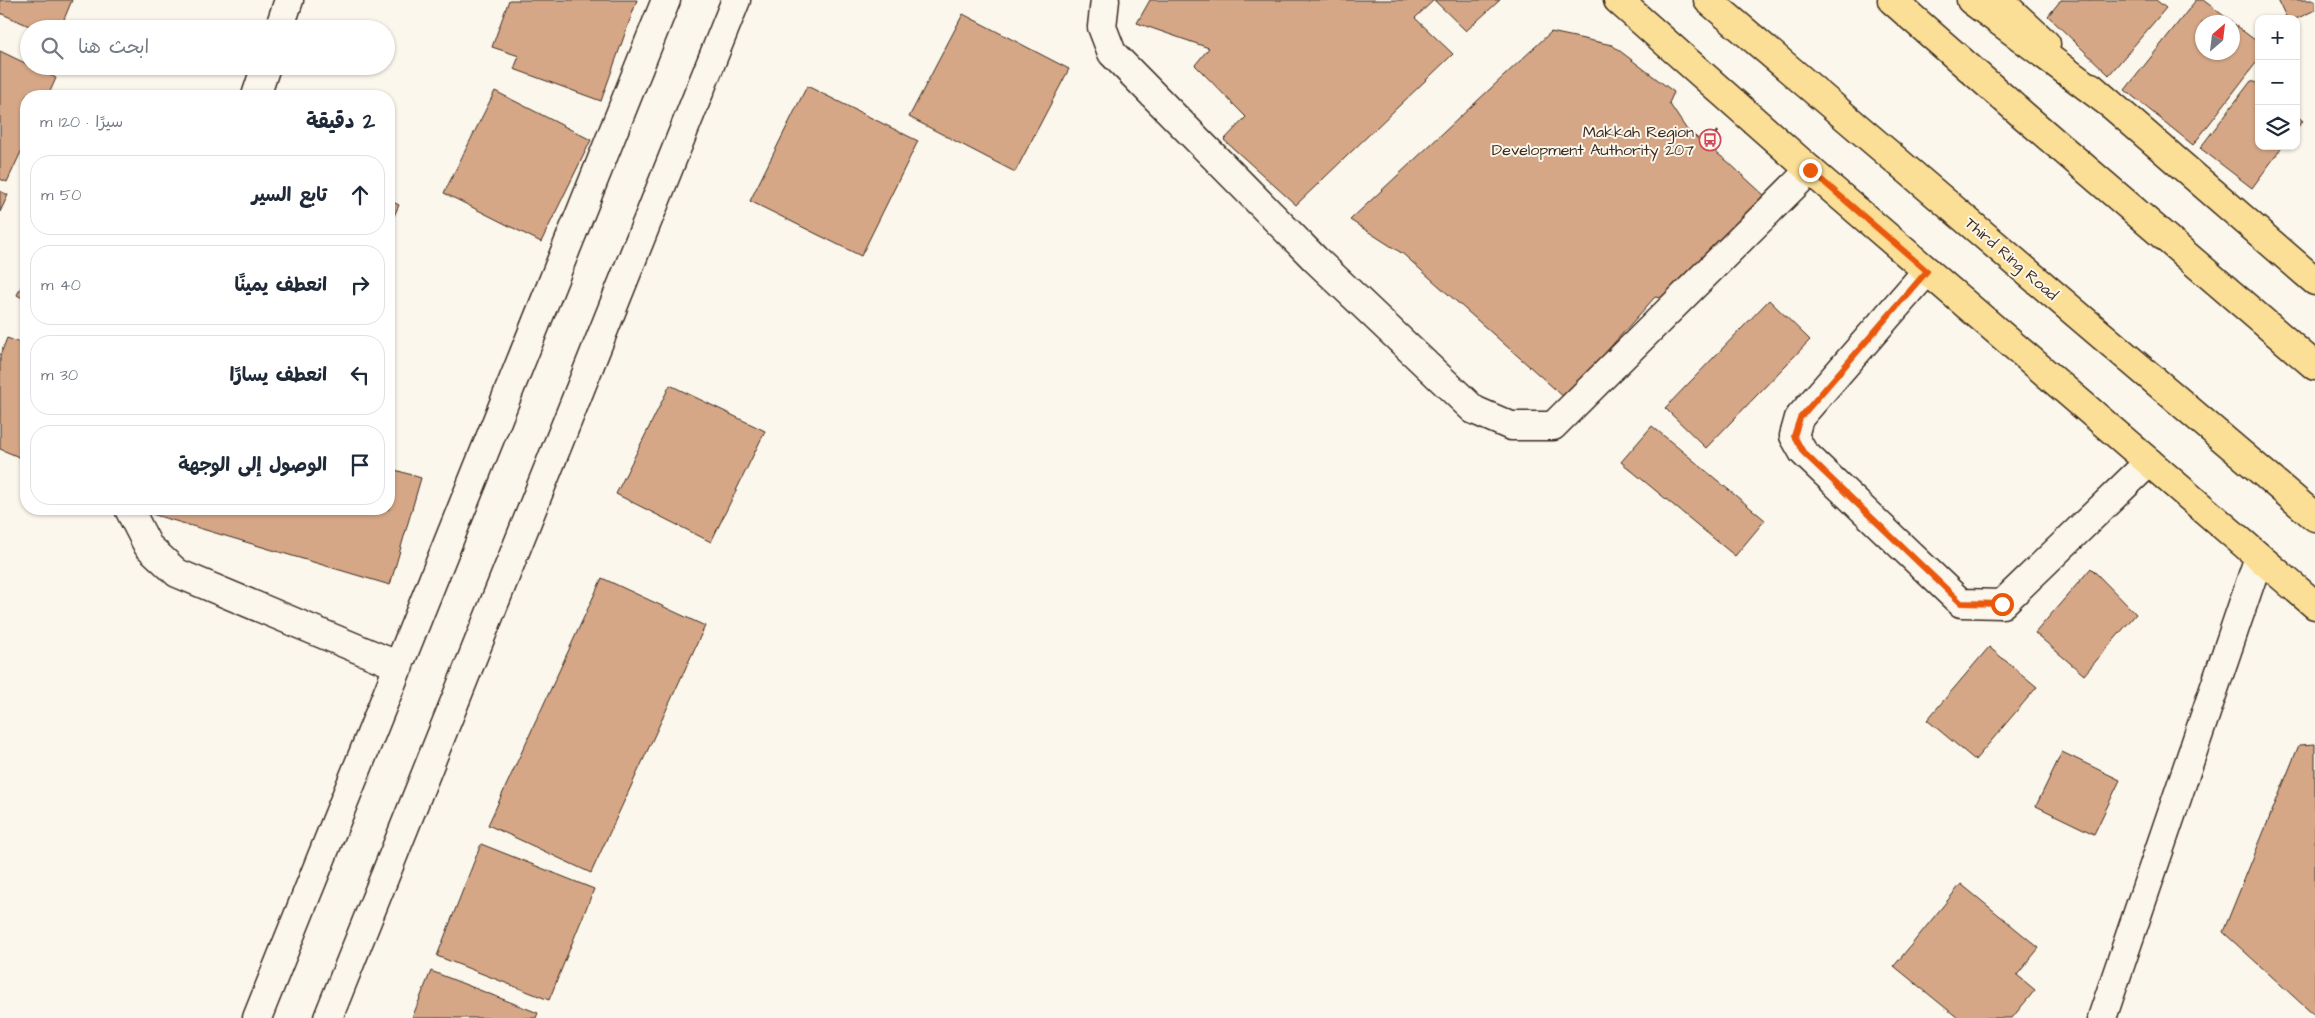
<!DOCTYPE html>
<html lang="ar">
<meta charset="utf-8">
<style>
body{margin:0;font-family:"Architects Daughter","Playpen Sans Arabic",sans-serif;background:#f6f6f7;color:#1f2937;direction:rtl}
.controls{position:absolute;right:15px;top:15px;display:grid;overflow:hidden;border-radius:10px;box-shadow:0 1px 4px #0004}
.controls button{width:45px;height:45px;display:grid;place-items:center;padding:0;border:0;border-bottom:1px solid #e0e1e3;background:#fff;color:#1f2937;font:25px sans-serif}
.compass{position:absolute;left:2195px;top:15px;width:45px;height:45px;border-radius:50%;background:#fff;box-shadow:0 1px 4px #0004;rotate:28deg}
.stop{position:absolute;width:15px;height:15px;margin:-11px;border:4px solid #ea580c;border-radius:50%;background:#fff}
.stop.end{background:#ea580c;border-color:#fff;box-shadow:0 1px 5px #0008}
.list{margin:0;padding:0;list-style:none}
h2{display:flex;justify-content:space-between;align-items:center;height:65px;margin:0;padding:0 20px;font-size:21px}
h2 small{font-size:16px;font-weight:400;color:#747a83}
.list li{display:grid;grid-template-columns:32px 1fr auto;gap:15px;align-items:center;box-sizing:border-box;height:80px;margin:0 10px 10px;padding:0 10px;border:1px solid #e0e1e3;border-radius:20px}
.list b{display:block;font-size:19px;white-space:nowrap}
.list em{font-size:16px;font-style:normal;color:#747a83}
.icon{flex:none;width:28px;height:28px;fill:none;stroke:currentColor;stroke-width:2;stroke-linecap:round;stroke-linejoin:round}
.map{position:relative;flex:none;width:2315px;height:1018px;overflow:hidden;direction:ltr}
.search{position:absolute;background:#fff;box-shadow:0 1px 4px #0004;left:20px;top:20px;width:375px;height:55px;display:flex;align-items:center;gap:12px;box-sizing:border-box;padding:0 18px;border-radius:28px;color:#747a83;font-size:19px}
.panel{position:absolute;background:#fff;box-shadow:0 1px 4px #0004;left:20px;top:90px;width:375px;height:425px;border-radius:20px;direction:rtl}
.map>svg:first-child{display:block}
.building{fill:#d6a787;stroke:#3b2a1e}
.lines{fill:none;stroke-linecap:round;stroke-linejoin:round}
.minor-casing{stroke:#3b2a1e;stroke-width:31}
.major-casing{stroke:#3b2a1e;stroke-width:31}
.highway-casing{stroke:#3b2a1e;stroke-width:31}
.path{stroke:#3b2a1e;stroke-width:3;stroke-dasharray:4 4;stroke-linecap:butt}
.minor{stroke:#fbf7ec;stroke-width:28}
.major{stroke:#fbdf96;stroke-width:28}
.highway{stroke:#fbdf96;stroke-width:28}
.route{stroke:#ea580c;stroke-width:6}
.labels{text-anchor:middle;stroke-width:4;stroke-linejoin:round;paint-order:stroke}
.poi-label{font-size:16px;fill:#3b2a1e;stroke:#fbf7ec;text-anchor:end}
.street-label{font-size:16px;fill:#3b2a1e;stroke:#fbf7ec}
</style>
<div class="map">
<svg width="2315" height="1018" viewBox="0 0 2315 1018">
<rect width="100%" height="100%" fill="#fbf7ec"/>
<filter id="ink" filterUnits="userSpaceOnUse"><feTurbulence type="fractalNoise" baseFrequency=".02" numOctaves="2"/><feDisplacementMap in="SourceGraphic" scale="10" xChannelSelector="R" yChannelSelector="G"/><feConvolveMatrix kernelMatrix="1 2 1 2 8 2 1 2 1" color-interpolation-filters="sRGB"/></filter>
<g filter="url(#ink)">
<path class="building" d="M0,0H72L60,29H36L0,13Z
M509,0H637L601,101L514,69L519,56L492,47Z
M1150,0H1434L1415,18L1453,54L1296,205L1224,140L1246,117L1195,65L1209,48L1137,23Z
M1434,0H1500L1466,31Z
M2061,0H2156L2166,8L2109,75L2048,16Z
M2196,0H2203L2232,22H2202V52H2232V23L2259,43V59L2193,145L2125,90Z
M2278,0H2315V10L2296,19H2287Z
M963,14L1069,69L1015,172L909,117Z
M1551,32L1612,45L1674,92L1669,103L1687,130L1727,161L1766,197L1667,299L1655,297L1565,398L1403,254L1350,220Z
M0,51L56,78L48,96H26V141L7,182L0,179Z
M2251,81L2259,84V146H2283L2252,188L2200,148Z
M807,86L918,141L861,256L750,201Z
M495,91L591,140L541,242L444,193Z
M2296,115L2303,121L2296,129Z
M0,191L8,195L0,212Z
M389,200L399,205L389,227Z
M26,277V300L17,295Z
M1769,300L1810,340L1706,448L1665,408Z
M7,338L26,345V460L0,449V356Z
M670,385L765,431L711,542L616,494Z
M1652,426L1765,520L1735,556L1621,462Z
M389,468L421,478L390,585L135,509H389Z
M2091,568L2136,614L2084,675L2035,633Z
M602,578L705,626L591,873L488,825Z
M1989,647L2037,687L1975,760L1927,720Z
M2315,744V1016L2223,932L2299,745Z
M2062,752L2120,780L2094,834L2036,806Z
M481,844L594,889L549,1000L437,956Z
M1961,884L2039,948L2017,975L2035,990L2012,1018H1958L1894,966Z
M431,971L538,1013L536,1018H412Z"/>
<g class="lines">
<g class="minor-casing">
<path id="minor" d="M1105,0L1102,27L1112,53L1315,259L1474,410L1511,426H1553L1810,170
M279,29L289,0
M256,96L266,66
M1927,271L1799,418L1794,436L1803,452L1961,603L2002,604L2149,462
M129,509L148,546L177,573L399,666
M257,1018L666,0
M328,1018L736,0
M2102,1018L2259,557"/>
</g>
<g class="major-casing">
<path id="major" d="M1618,0L1810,170L2315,605
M1999,0L2046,44
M2091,87L2315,281"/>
</g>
<g class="highway-casing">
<path id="highway" d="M1708,0L2315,517
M1892,0L2023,115L2315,366
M1971,0L2109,103"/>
</g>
<path class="path" d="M1710,140L1718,131"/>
<use href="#minor" class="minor"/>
<use href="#major" class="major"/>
<use href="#highway" class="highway"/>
</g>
</g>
<g class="lines" filter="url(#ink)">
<path class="route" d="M1810,170L1927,271L1800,418L1794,436L1803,452L1961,603L2002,604"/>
</g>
<defs>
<g id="bus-ring" transform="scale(1.125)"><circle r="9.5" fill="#fbf7ec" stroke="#d1495b" stroke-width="1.5"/><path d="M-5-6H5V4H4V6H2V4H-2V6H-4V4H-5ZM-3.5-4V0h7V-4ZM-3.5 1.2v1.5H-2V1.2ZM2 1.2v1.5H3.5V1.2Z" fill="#d1495b"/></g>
</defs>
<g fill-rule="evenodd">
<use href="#bus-ring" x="1710" y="140"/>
</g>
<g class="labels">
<g class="poi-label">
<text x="1694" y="137">Makkah Region<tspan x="1694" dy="18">Development Authority 207</tspan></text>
</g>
<g class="street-label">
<text transform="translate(2012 258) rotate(41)" y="6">Third Ring Road</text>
</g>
</g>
</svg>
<div class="controls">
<button>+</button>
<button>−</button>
<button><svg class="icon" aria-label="layers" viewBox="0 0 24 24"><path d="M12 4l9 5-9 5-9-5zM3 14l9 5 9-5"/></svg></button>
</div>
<svg class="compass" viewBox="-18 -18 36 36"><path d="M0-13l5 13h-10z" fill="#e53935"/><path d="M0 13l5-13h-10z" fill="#747a83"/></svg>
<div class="stop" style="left:2002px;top:604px"></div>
<div class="stop end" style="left:1810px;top:170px"></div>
<div class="search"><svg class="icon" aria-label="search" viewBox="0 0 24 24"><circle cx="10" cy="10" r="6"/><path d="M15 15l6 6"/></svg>ابحث هنا</div>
<section class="panel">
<h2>2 دقيقة<small>سيرًا · 120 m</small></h2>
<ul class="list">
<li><svg class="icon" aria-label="ahead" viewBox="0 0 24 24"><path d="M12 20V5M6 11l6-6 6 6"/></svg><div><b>تابع السير</b></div><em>50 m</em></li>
<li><svg class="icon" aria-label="right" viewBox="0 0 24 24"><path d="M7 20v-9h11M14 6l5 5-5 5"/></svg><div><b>انعطف يمينًا</b></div><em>40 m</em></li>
<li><svg class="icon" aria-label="left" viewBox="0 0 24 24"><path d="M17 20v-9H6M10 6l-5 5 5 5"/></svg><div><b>انعطف يسارًا</b></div><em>30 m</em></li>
<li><svg class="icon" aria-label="arrive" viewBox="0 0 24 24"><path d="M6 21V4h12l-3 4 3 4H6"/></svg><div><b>الوصول إلى الوجهة</b></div></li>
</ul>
</section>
</div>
